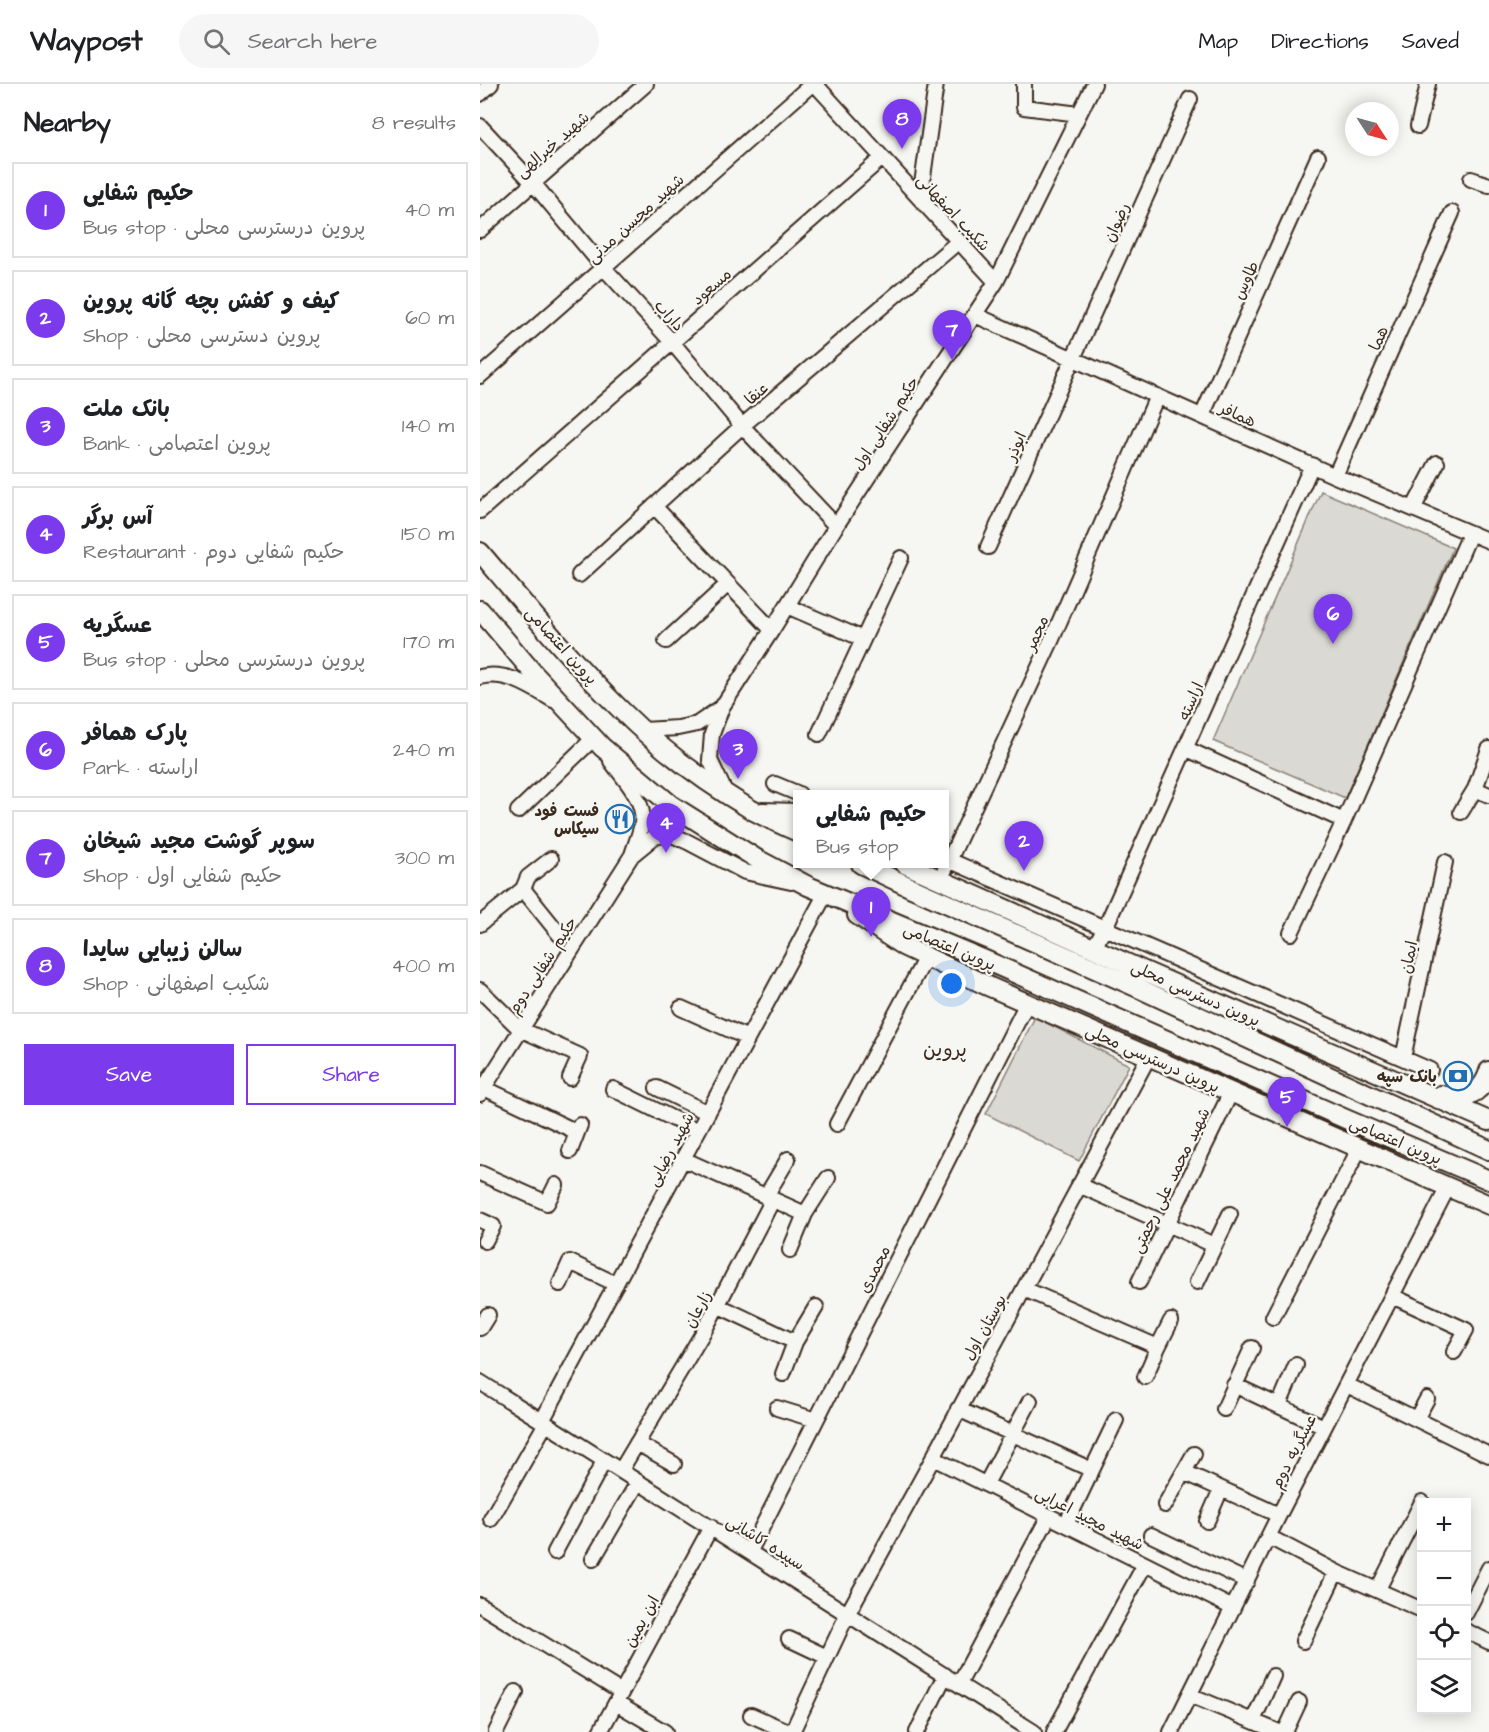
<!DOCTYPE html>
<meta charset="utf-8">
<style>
body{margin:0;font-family:"Architects Daughter","Playpen Sans Arabic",sans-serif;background:#f6f6f6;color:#202124}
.controls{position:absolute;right:18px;bottom:18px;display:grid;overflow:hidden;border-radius:0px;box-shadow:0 3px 15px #0003}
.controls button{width:54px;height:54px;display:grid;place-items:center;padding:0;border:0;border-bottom:2px solid #e0e0e0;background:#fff;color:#202124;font:30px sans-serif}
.compass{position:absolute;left:865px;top:18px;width:54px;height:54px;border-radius:50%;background:#fff;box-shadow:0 3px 15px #0003;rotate:126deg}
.you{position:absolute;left:472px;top:900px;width:21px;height:21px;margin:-15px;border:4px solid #fff;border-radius:50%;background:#1a73e8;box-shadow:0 0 0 9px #1a73e833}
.badge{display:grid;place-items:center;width:39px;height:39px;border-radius:50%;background:#7c3aed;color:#fff;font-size:20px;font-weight:700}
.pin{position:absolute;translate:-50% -50px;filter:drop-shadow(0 2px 3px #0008)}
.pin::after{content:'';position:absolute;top:32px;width:21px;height:18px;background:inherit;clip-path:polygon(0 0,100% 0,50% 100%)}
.popup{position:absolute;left:313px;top:706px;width:156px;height:78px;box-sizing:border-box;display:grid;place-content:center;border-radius:0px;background:#fff;filter:drop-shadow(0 2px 4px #0005);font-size:20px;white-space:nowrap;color:#757577}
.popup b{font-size:22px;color:#202124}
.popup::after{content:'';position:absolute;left:50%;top:100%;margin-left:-12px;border:12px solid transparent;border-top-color:#fff}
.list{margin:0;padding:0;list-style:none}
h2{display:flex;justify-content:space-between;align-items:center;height:78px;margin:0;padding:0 24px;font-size:26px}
h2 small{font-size:20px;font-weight:400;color:#757577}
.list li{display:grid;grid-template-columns:39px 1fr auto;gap:18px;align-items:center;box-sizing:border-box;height:96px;margin:0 12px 12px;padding:0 12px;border:2px solid #e0e0e0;border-radius:0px}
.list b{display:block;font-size:22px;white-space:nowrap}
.list p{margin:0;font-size:20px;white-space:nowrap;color:#757577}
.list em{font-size:20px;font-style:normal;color:#757577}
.actions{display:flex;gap:12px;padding:18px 24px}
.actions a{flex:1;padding:14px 0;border:2px solid #7c3aed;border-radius:0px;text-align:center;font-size:21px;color:#7c3aed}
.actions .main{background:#7c3aed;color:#fff}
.icon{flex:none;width:33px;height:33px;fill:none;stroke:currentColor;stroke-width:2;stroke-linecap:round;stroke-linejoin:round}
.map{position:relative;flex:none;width:1009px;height:1648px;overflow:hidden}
header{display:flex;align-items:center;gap:36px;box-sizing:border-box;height:84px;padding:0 30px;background:#fff;border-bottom:2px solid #e0e0e0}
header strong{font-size:28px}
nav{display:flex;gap:33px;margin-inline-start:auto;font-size:21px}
.search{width:420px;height:54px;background:#f6f6f6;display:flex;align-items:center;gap:15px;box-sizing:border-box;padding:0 21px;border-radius:33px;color:#757577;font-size:22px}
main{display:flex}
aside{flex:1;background:#fff}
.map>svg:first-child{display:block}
.green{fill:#dad9d3;stroke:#8a8278;stroke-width:1.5}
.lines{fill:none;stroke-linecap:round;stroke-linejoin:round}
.minor-casing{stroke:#3b2a1e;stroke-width:18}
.major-casing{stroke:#3b2a1e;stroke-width:22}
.minor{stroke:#f6f6f2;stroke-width:14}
.major{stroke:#f6f6f2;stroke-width:18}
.labels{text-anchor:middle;stroke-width:4.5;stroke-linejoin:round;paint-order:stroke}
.street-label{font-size:16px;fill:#3b2a1e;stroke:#f6f6f2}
.poi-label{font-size:16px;font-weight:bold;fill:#3b2a1e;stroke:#f6f6f2;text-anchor:end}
.quarter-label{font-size:20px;fill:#3b2a1e;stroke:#f6f6f2}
</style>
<header>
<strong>Waypost</strong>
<div class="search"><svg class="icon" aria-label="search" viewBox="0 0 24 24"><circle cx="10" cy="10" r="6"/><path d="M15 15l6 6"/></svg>Search here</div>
<nav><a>Map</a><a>Directions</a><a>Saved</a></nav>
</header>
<main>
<aside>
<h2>Nearby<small>8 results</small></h2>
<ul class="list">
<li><span class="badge">1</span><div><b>حکیم شفایی</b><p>Bus stop · پروین درسترسی محلی</p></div><em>40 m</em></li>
<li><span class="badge">2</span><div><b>کیف و کفش بچه گانه پروین</b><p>Shop · پروین دسترسی محلی</p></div><em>60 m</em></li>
<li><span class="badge">3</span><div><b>بانک ملت</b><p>Bank · پروین اعتصامی</p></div><em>140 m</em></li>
<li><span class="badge">4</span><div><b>آس برگر</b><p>Restaurant · حکیم شفایی دوم</p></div><em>150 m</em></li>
<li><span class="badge">5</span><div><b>عسگریه</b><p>Bus stop · پروین درسترسی محلی</p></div><em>170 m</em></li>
<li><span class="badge">6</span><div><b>پارک همافر</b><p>Park · اراسته</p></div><em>240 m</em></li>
<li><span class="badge">7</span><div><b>سوپر گوشت مجید شیخان</b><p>Shop · حکیم شفایی اول</p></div><em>300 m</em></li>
<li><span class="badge">8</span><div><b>سالن زیبایی سایدا</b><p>Shop · شکیب اصفهانی</p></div><em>400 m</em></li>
</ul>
<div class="actions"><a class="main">Save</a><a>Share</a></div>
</aside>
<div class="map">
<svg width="1009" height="1648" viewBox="0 0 1009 1648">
<rect width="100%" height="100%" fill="#f6f6f2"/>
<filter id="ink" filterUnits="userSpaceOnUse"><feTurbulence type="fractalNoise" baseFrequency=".0167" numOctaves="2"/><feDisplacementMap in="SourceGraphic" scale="12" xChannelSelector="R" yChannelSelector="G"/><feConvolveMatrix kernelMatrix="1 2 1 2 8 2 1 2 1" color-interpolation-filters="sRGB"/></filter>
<g filter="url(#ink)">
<path class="green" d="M841,407L973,464L865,714L733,657Z
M555,933L649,981L599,1077L506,1030Z"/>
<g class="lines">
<g class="minor-casing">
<path id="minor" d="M335,0L516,198
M544,0V23L599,30
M0,10L11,0
M0,42L53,99L124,184L192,258L262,342L356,442
M938,42L948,0
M991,95L1009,101
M444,120L442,100L456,0
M0,146L166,0
M495,231L855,392L1009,457
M0,292L332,0
M722,332L838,73
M855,392L972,129
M174,422L292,546
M933,425L957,379
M0,427L402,74
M508,463L710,15
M99,491L262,342L479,157
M307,522L383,555
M186,557L248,500
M0,593C26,586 51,603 73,616
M163,646L198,644L217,640L242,623
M339,650L421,474
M707,665L864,737
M1009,665L995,705L1009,711
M295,700L319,710
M246,710L230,676L232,650L242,623L292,546L356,442L516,198L614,0
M38,727L114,654
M981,728L995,705
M152,771L174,753L190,750L208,758L265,788L311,798
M464,774L950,986
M460,796L572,555L677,312
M43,805L48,793L71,775
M0,840L43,805L80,851
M811,849L864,737L990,450
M613,864L625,844L832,381
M0,906L40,945L100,972L90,994
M201,924L268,954
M923,974L965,778
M4,1004L97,1048
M177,1004L228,1029
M133,1005L218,1047
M0,1010L152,771C155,761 160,750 162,739C166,717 143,694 131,677
M357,1040L446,873
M90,1067L100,1041
M203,1075L325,1130
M0,1089L67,1119L76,1101
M599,1101L734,1161
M0,1136L13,1142L5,1157
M310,1166L325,1130L348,1094
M659,1198L751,1008
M717,1198L750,1130
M80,1200L90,1178L136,1200
M544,1205L678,1263
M912,1212L986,1246L974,1268
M237,1221L315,1258
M793,1233L879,1065
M0,1244L8,1231
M303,1290L315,1258L336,1223
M665,1293L678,1263L691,1237
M0,1298L554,1648
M754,1301L844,1343
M867,1301L1009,1371
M799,1321L816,1281
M297,1324L336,1336
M478,1325L612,1386
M744,1325L772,1264
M936,1335L947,1315
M62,1337L346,809
M157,1359L194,1380
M453,1374L753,1524
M141,1386L224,1247L290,1121L286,1112L308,1075
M704,1388L799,1431
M506,1400L550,1317
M685,1421L714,1370
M11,1435L66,1339
M727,1437L741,1405
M586,1440L636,1336
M671,1451L767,1497
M789,1453L856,1488L942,1526
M270,1467L547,919
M75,1468L124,1377
M113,1475L158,1398
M898,1505L942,1418
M0,1521L141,1608
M986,1529L1009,1484
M986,1547L1009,1558
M309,1555L347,1573
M823,1557L856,1488
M479,1600L569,1432
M710,1611L799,1648
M136,1619L185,1648
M271,1631L309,1648
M773,1637L793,1592
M16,1648L36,1608
M120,1648L231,1443
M312,1648L368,1529L453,1374L669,972
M437,1648L465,1591
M574,1648L665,1480
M691,1648L799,1431L968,1103
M805,1648L819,1618"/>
</g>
<g class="major-casing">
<path id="major" d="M0,468C46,522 91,577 141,626C179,664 226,699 272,726C287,734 302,741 318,748
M0,526L56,592L122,663L190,720L277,775L328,802L505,876L868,1036L1009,1096
M282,728L318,729
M381,780L434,805L656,903L1009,1066
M425,780L662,886L1009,1037
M377,831L423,862L510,903L1009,1121
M961,1011C983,1017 1002,1011 1009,987"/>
</g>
<use href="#minor" class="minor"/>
<use href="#major" class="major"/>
</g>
</g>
<defs>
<g id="restaurant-ring" transform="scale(1.5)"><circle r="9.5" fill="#f6f6f2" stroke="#1f6fb2" stroke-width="1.5"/><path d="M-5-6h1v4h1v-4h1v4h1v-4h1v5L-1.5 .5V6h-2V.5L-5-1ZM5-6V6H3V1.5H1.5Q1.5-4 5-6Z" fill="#1f6fb2"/></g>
<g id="bank-ring" transform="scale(1.5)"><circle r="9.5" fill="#f6f6f2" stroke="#1f6fb2" stroke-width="1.5"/><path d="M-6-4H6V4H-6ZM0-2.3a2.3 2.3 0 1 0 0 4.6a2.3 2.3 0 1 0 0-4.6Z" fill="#1f6fb2"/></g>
</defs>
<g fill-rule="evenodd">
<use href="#restaurant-ring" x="140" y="735"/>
<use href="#bank-ring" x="978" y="992"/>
</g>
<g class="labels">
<g class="street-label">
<text transform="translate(72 60) rotate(-41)" y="6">شهید خیرالهی</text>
<text transform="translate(474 128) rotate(47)" y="6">شکیب اصفهانی</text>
<text transform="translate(155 134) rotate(-42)" y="6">شهید محسن مدنی</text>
<text transform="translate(636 138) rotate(-66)" y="6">رضوان</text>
<text transform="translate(765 196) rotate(-66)" y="6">طاوس</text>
<text transform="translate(231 202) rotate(-41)" y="6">مسعود</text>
<text transform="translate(190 231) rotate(48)" y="6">داراب</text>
<text transform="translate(898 254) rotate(-66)" y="6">هما</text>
<text transform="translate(276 309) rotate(-41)" y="6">عنقا</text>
<text transform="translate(758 330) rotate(24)" y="6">همافر</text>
<text transform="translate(405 339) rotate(-57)" y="6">حکیم شفایی اول</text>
<text transform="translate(535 362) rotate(-66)" y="6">ابوذر</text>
<text transform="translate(556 549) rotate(-66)" y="6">مجمر</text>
<text transform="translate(82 561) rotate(48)" y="6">پروین اعتصامی</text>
<text transform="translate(710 617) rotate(-66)" y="6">اراسته</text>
<text transform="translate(470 862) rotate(23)" y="6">پروین اعتصامی</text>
<text transform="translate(928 873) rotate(-78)" y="6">ایمان</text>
<text transform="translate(62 881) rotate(-57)" y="6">حکیم شفایی دوم</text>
<text transform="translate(716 909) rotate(24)" y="6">پروین دسترسی محلی</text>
<text transform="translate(673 974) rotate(24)" y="6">پروین درسترسی محلی</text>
<text transform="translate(916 1056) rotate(23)" y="6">پروین اعتصامی</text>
<text transform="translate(190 1065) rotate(-62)" y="6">شهید رضایی</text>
<text transform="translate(690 1096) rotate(-64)" y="6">شهید محمد علی رحمتی</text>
<text transform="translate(394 1185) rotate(-63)" y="6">محمدی</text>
<text transform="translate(217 1225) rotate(-62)" y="6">زارعان</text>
<text transform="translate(504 1243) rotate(-61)" y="6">بوستان اول</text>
<text transform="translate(813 1367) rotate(-63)" y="6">عسگریه دوم</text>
<text transform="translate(610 1434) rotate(27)" y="6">شهید مجید اعرابی</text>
<text transform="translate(286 1458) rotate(32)" y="6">سپیده کاشانی</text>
<text transform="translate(161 1537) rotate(-61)" y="6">ابن یمین</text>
</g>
<g class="poi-label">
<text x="119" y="732">فست فود<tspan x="119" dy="18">سیکاس</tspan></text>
<text x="957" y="998">بانک سپه</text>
</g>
<g class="quarter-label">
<text x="465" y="972">پروین</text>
</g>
</g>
</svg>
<div class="controls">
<button>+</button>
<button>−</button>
<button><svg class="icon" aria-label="locate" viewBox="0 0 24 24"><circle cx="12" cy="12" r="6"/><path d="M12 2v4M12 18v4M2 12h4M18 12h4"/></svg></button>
<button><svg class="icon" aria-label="layers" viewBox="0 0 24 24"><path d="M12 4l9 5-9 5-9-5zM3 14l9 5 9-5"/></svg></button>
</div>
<svg class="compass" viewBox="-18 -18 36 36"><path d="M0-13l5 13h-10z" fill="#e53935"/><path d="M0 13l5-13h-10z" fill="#757577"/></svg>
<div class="you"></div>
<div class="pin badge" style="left:391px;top:853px">1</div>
<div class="popup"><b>حکیم شفایی</b>Bus stop</div>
<div class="pin badge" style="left:544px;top:787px">2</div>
<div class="pin badge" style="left:258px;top:695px">3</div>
<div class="pin badge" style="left:186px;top:769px">4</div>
<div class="pin badge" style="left:807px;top:1043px">5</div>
<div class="pin badge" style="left:853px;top:560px">6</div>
<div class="pin badge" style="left:472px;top:276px">7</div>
<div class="pin badge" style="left:422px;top:65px">8</div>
</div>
</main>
